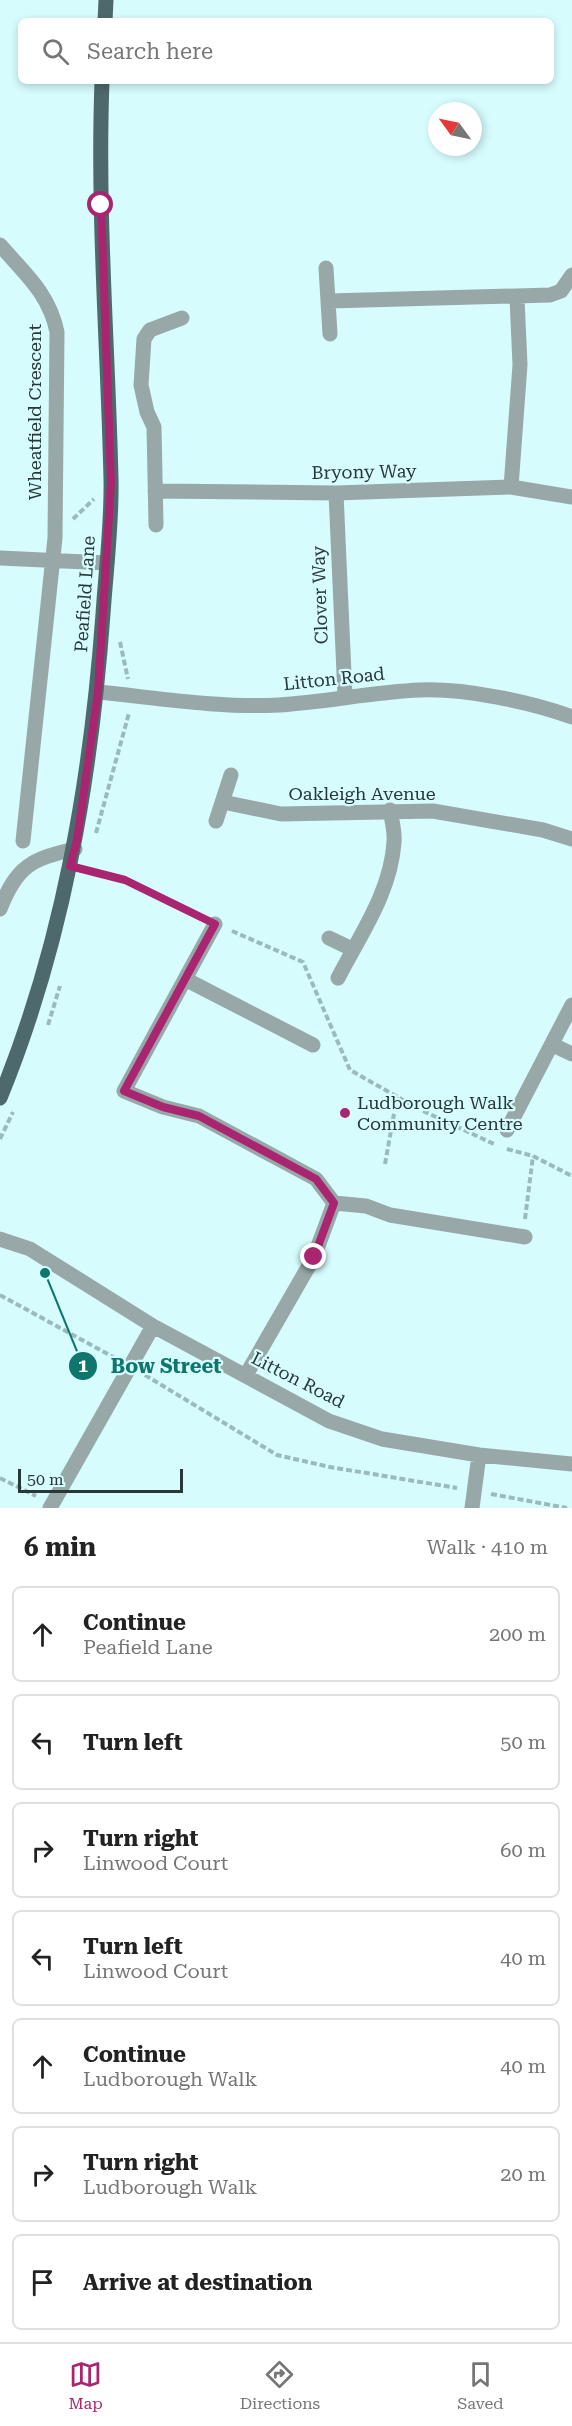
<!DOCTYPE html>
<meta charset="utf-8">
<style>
body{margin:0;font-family:"Roboto Serif",serif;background:#f2f2f2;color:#222}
.compass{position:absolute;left:428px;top:102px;width:54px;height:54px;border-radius:50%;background:#fff;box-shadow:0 3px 9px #0003;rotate:303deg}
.scale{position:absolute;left:18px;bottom:15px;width:165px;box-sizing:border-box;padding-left:6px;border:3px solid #283738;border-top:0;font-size:16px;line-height:21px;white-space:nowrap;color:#283738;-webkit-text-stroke:4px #d6fcfe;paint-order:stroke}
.stop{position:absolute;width:18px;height:18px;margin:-14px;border:4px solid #aa2570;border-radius:50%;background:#fff}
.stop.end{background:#aa2570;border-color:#fff;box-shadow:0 2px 6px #0008}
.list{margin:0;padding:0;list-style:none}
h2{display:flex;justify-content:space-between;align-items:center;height:78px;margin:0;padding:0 24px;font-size:26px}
h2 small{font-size:20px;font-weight:400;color:#767676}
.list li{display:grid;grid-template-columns:39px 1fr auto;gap:18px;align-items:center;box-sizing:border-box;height:96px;margin:0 12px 12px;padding:0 12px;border:2px solid #e0e0e0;border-radius:9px}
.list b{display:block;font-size:22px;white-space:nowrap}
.list p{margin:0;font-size:20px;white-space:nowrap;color:#767676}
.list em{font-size:20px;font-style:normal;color:#767676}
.icon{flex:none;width:33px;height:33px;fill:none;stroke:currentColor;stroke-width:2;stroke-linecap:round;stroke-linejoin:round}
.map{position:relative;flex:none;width:572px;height:1508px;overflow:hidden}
.search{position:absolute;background:#fff;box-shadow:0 3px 9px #0003;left:18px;right:18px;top:18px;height:66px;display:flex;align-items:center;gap:15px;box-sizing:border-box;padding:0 21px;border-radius:9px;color:#767676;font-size:22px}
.sheet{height:834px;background:#fff}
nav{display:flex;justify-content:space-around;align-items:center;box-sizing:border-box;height:84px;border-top:2px solid #e0e0e0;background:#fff;font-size:16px;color:#767676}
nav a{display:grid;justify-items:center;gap:3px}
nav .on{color:#aa2570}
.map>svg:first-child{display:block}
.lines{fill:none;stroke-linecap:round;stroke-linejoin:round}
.path{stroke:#9bbabb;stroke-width:4;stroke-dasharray:6 3;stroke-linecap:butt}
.minor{stroke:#98a8a9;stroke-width:15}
.major{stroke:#4d696b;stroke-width:15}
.route{stroke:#aa2570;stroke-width:8}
.poi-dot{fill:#aa2570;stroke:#d6fcfe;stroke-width:2}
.labels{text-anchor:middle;stroke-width:4.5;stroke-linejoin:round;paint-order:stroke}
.street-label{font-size:18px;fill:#283738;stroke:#d6fcfe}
.poi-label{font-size:18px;fill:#283738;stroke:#d6fcfe;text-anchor:start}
.leader{fill:none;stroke:#0f766e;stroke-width:2}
.callout-dot{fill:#0f766e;stroke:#d6fcfe;stroke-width:2}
.mark-label{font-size:18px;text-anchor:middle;font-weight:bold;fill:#fff}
.callout-label{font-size:20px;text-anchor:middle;font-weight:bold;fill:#0f766e;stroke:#d6fcfe;stroke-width:4.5;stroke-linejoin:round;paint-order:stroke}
</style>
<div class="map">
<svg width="572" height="1508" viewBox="0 0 572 1508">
<rect width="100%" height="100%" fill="#d6fcfe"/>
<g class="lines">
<path class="path" d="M73,519L94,499
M120,642L128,679
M96,833L129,713
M86,870L125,880L201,916
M232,931L303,962L350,1070L419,1109L494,1144
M48,1025L60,986
M0,1139L13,1112
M507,1149L533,1156L572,1176
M385,1164L397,1097
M525,1219L533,1156
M0,1295L115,1358
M145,1375L277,1455L330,1467L457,1488
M0,1478L36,1496
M491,1494L567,1508"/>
<path class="minor" d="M0,245C25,274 49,293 57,332L55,538L23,841
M326,268L330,334
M329,301L550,295L561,291L572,275
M511,487L520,365L517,298
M155,491L336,493L511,487L572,497
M336,493L345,696
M156,525L154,427L147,412L141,385L144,339L150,330L182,318
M0,558L107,563
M98,692C158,698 219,708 279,705C326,702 373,692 420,690C464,688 531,702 572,717
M223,802L281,814L433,811L543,830L572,839
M216,821L231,775
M0,909C17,866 31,859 75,849
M215,924L124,1091L163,1107L199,1116L316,1179L334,1203L314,1257L246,1375
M329,938L352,949
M338,978C360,935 391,892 394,842C395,832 392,821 390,810
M185,979L313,1045
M553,1045L572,1054
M507,1130L572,1005
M334,1203L366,1206L390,1215L525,1237
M0,1239L30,1249L153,1326L329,1421L382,1439L479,1455L572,1464
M50,1508L153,1326
M472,1508L479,1455"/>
<path class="major" d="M105,21L106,0
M0,1098C63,944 91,779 103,614C106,569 112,524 111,479C108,347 97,214 102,81"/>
</g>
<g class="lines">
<path class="route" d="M101,205L111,482L98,692L77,840L70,866L125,880L215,924L124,1091L163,1107L199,1116L316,1179L334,1203L314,1257"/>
</g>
<circle class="poi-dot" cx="345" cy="1113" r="6"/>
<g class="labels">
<g class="street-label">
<text transform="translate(35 412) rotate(-90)" y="6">Wheatfield Crescent</text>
<text transform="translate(364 472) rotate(-1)" y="6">Bryony Way</text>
<text transform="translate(85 594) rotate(-86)" y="6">Peafield Lane</text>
<text transform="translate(320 595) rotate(-92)" y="6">Clover Way</text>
<text transform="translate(334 679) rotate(-6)" y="6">Litton Road</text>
<text x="362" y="800">Oakleigh Avenue</text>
<text transform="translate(298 1380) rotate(27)" y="6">Litton Road</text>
</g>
<g class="poi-label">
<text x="357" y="1109">Ludborough Walk<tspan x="357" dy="21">Community Centre</tspan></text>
</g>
</g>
<path class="leader" d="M45 1273L83 1366"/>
<g class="callout-dot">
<circle cx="45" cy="1273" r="6"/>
<circle cx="83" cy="1366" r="15"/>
</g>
<g class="mark-label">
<text x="83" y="1372">1</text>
</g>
<g class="callout-label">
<text x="166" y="1373">Bow Street</text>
</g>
</svg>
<svg class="compass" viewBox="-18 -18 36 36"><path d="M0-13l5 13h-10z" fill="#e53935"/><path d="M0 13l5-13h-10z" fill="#767676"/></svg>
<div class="scale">50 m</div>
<div class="stop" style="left:101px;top:205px"></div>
<div class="stop end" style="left:314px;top:1257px"></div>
<div class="search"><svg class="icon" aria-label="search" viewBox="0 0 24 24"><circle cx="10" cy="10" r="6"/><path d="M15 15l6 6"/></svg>Search here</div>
</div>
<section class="sheet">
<h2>6 min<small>Walk · 410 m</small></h2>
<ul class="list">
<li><svg class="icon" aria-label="ahead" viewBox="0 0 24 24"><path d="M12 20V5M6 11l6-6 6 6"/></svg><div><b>Continue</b><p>Peafield Lane</p></div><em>200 m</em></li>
<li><svg class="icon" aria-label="left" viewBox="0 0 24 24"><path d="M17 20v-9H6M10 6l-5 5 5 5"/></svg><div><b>Turn left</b></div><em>50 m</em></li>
<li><svg class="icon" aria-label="right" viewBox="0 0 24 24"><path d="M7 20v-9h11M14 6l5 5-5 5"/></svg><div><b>Turn right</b><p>Linwood Court</p></div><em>60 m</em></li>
<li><svg class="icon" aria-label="left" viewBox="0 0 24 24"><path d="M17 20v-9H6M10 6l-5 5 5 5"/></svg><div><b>Turn left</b><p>Linwood Court</p></div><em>40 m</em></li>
<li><svg class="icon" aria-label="ahead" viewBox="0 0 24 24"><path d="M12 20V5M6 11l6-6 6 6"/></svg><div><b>Continue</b><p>Ludborough Walk</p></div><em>40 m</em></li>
<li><svg class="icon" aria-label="right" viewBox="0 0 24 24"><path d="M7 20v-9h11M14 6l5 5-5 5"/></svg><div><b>Turn right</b><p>Ludborough Walk</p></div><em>20 m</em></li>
<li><svg class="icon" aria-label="arrive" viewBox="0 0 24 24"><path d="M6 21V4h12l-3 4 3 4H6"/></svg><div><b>Arrive at destination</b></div></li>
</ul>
</section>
<nav>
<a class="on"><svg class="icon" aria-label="map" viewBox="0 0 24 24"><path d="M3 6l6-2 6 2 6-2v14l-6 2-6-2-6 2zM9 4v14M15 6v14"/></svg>Map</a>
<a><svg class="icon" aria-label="directions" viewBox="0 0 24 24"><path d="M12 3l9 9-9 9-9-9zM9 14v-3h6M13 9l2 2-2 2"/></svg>Directions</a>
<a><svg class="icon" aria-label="saved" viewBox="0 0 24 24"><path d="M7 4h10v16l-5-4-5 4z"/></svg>Saved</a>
</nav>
